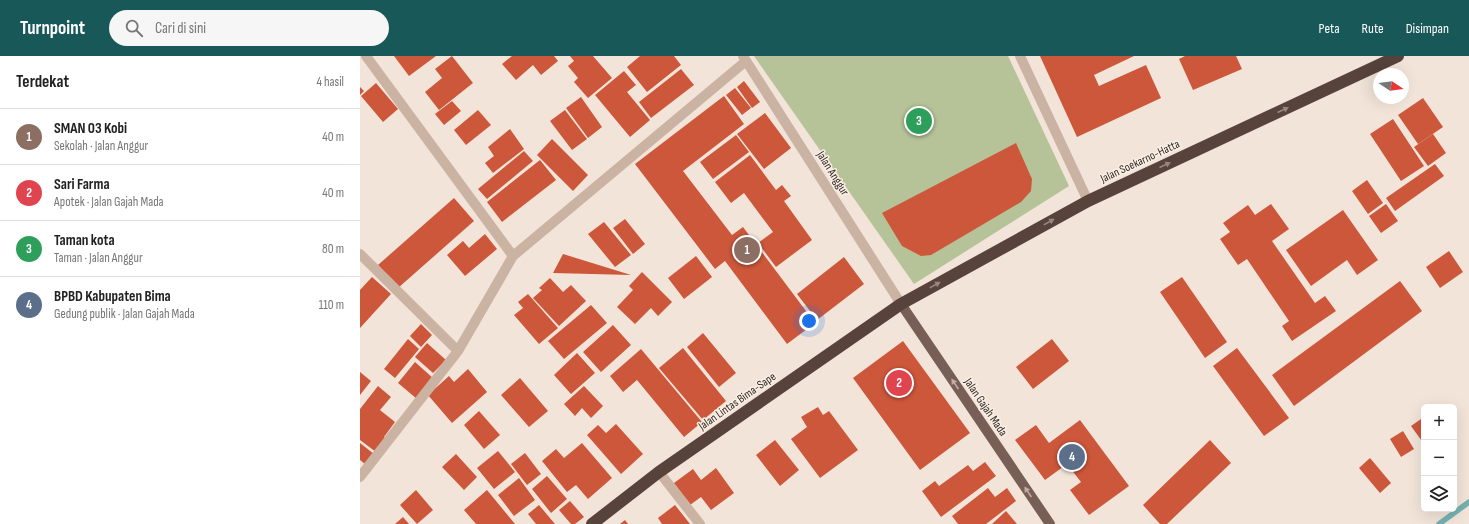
<!DOCTYPE html>
<html lang="id">
<meta charset="utf-8">
<style>
body{margin:0;font-family:"Sofia Sans Condensed",sans-serif;background:#f6f6f6;color:#222}
.controls{position:absolute;right:12px;bottom:12px;display:grid;overflow:hidden;border-radius:6px;box-shadow:0 4px 16px #0002}
.controls button{width:36px;height:36px;display:grid;place-items:center;padding:0;border:0;border-bottom:1px solid #e0e0e0;background:#fff;color:#222;font:20px sans-serif}
.compass{position:absolute;left:1013px;top:12px;width:36px;height:36px;border-radius:50%;background:#fff;box-shadow:0 4px 16px #0002;rotate:103deg}
.you{position:absolute;left:449px;top:265px;width:14px;height:14px;margin:-10px;border:3px solid #fff;border-radius:50%;background:#1a73e8;box-shadow:0 0 0 6px #1a73e833}
.badge{display:grid;place-items:center;width:26px;height:26px;border-radius:50%;background:#195859;color:#fff;font-size:13px;font-weight:700}
.pin{position:absolute;translate:-50% -50%;border:2px solid #fff;box-shadow:0 1px 4px #0006}
.list{margin:0;padding:0;list-style:none}
h2{display:flex;justify-content:space-between;align-items:center;height:52px;margin:0;padding:0 16px;font-size:17px}
h2 small{font-size:13px;font-weight:400;color:#767676}
.list li{display:grid;grid-template-columns:26px 1fr auto;gap:12px;align-items:center;box-sizing:border-box;height:56px;padding:0 16px;border-top:1px solid #e0e0e0}
.list b{display:block;font-size:15px;white-space:nowrap}
.list p{margin:0;font-size:13px;white-space:nowrap;color:#767676}
.list em{font-size:13px;font-style:normal;color:#767676}
.icon{flex:none;width:22px;height:22px;fill:none;stroke:currentColor;stroke-width:2;stroke-linecap:round;stroke-linejoin:round}
.map{position:relative;flex:none;width:1109px;height:468px;overflow:hidden}
header{display:flex;align-items:center;gap:24px;box-sizing:border-box;height:56px;padding:0 20px;background:#195859;color:#fff}
header strong{font-size:19px}
nav{display:flex;gap:22px;margin-inline-start:auto;font-size:14px}
.search{width:280px;height:36px;background:#f6f6f6;display:flex;align-items:center;gap:10px;box-sizing:border-box;padding:0 14px;border-radius:22px;color:#767676;font-size:15px}
main{display:flex}
aside{flex:1;background:#fff}
.map>svg:first-child{display:block}
.green{fill:#b6c297}
.lines{fill:none;stroke-linecap:round;stroke-linejoin:round}
.stream{stroke:#75b1b0;stroke-width:5.5}
.building{fill:#cc573b}
.minor{stroke:#cbb3a3;stroke-width:10}
.major{stroke:#785f56;stroke-width:10}
.highway{stroke:#57433c;stroke-width:12}
.oneway{fill:#98887f}
.oneway2{fill:#c0aea4}
.labels{text-anchor:middle;stroke-width:3;stroke-linejoin:round;paint-order:stroke}
.street-label{font-size:12px;fill:#352a26;stroke:#faefe4}
</style>
<header>
<strong>Turnpoint</strong>
<div class="search"><svg class="icon" aria-label="search" viewBox="0 0 24 24"><circle cx="10" cy="10" r="6"/><path d="M15 15l6 6"/></svg>Cari di sini</div>
<nav><a>Peta</a><a>Rute</a><a>Disimpan</a></nav>
</header>
<main>
<aside>
<h2>Terdekat<small>4 hasil</small></h2>
<ul class="list">
<li><span class="badge" style="background:#8d6e63">1</span><div><b>SMAN 03 Kobi</b><p>Sekolah · Jalan Anggur</p></div><em>40 m</em></li>
<li><span class="badge" style="background:#e0444e">2</span><div><b>Sari Farma</b><p>Apotek · Jalan Gajah Mada</p></div><em>40 m</em></li>
<li><span class="badge" style="background:#2e9e5b">3</span><div><b>Taman kota</b><p>Taman · Jalan Anggur</p></div><em>80 m</em></li>
<li><span class="badge" style="background:#5c6f8a">4</span><div><b>BPBD Kabupaten Bima</b><p>Gedung publik · Jalan Gajah Mada</p></div><em>110 m</em></li>
</ul>
</aside>
<div class="map">
<svg width="1109" height="468" viewBox="0 0 1109 468">
<rect width="100%" height="100%" fill="#f2e4d8"/>
<path class="green" d="M394,0H648L709,130L554,228Z"/>
<g class="lines">
<path class="stream" d="M1079,468L1109,446"/>
</g>
<path class="building" d="M34,0H76L49,20Z
M92,0L113,27L79,54L65,36L82,22L75,13Z
M152,0H194L198,5L181,19L173,9L156,24L142,8Z
M210,0H233L252,22L228,42L214,26L218,22L208,10L214,5Z
M280,0H314L321,9L287,36L267,11Z
M680,0H774L734,19L739,30L786,9L801,42L717,81Z
M825,0H876L882,13L833,34L819,3Z
M321,13L334,29L291,62L279,46Z
M264,15L276,29L267,36L290,64L270,81L235,39Z
M384,25L400,46L392,52L377,31Z
M16,27L38,53L23,66L1,40Z
M0,31L4,35L0,39Z
M375,32L391,52L382,59L366,39Z
M364,40L384,68L323,115L372,179L383,171L455,267L427,288L365,205L355,213L275,108Z
M221,41L242,71L228,82L206,52Z
M1063,42L1083,71L1058,88L1038,59Z
M92,45L101,55L84,69L75,58Z
M118,54L131,69L106,89L94,74Z
M205,54L227,83L212,94L190,65Z
M405,57L431,92L404,113L377,78Z
M1033,63L1064,110L1041,125L1010,78Z
M150,73L164,93L133,117L125,107L134,100L128,91Z
M1073,78L1086,97L1068,110L1054,91Z
M376,79L389,96L353,123L340,106Z
M192,83L228,119L213,135L177,99Z
M656,87L672,123L671,135L661,146L571,199L561,200L542,190L522,157Z
M164,95L173,105L127,143L118,133Z
M390,99L416,134L422,129L431,140L424,145L452,184L416,211L398,187L413,176L384,137L371,147L355,126Z
M180,104L196,124L142,166L127,146Z
M1075,108L1084,120L1035,155L1026,142Z
M1007,124L1023,147L1008,158L992,135Z
M94,142L114,165L38,232L18,209Z
M911,148L929,173L912,185L955,247L965,240L976,255L932,285L922,270L929,265L887,203L878,209L860,183L870,176L863,167L888,149L895,159Z
M1026,148L1038,165L1021,177L1009,160Z
M983,154L1018,204L997,219L987,204L951,230L926,194Z
M265,163L285,188L273,198L253,172Z
M244,166L271,199L255,211L228,178Z
M125,178L137,193L105,220L87,199L103,185L109,192Z
M1089,195L1103,216L1080,232L1066,211Z
M203,198L271,219L193,217Z
M336,200L352,221L324,243L308,222Z
M484,201L504,228L457,264L437,238Z
M282,216L312,246L298,260L291,252L275,268L257,251L273,234L269,230Z
M12,221L31,238L0,272V234Z
M822,221L867,286L845,302L800,236Z
M190,222L203,236L211,229L226,245L199,270L173,242L182,234L179,232Z
M1040,225L1062,255L934,350L912,319Z
M168,238L198,272L179,288L154,259L163,252L158,246Z
M231,249L247,267L204,303L188,285Z
M61,268L72,279L61,291L50,280Z
M253,269L271,289L241,316L223,296Z
M343,277L376,317L359,331L327,291Z
M48,283L59,293L35,322L24,313Z
M692,283L709,305L673,333L656,311Z
M543,285L610,377L560,414L493,322Z
M67,287L86,304L73,317L55,301Z
M323,292L366,345L343,364L299,312Z
M877,292L929,362L904,380L853,310Z
M281,293L342,366L324,381L277,324L263,336L250,320Z
M217,297L235,317L211,338L194,319Z
M55,306L74,323L57,343L38,327Z
M108,313L127,336L92,367L68,339L89,320L94,326Z
M0,316L11,325L0,339Z
M160,322L188,355L169,371L141,339Z
M18,330L31,341L20,354L35,366L24,381L26,383L16,396L0,384V353Z
M224,330L243,350L231,362L222,352L215,360L204,348Z
M458,351L463,359L469,355L498,394L460,422L431,383L447,371L441,361Z
M119,355L140,379L124,393L104,369Z
M1064,361V388L1051,370Z
M720,364L769,430L729,459L710,434L721,426L707,408L685,424L655,384L676,369L689,387Z
M256,368L283,398L261,418L227,379L238,369L246,377Z
M1043,375L1054,393L1041,401L1030,383Z
M415,384L439,414L420,430L396,399Z
M850,384L871,407L807,468H800L783,449Z
M0,387L14,398L5,408L0,404Z
M222,387L252,422L228,443L216,429L207,436L182,405L196,393L204,402Z
M138,395L155,416L134,433L117,412Z
M165,397L181,418L167,429L151,408Z
M96,398L117,421L104,434L82,411Z
M1010,402L1031,427L1020,437L999,412Z
M625,406L636,420L581,461L562,435L575,425L579,430L608,409L613,415Z
M356,412L374,437L351,454L341,441L330,449L314,427L333,413L341,424Z
M187,420L207,443L191,457L172,433Z
M159,422L175,444L154,460L138,439Z
M628,432L635,441L647,432L656,445L626,468H598L592,460Z
M56,434L73,454L57,468L40,449Z
M127,434L155,468H116L104,454Z
M210,445L224,461L215,468H211L199,454Z
M179,449L195,468H176L168,458Z
M315,449L330,468H302L298,462Z
M646,455L657,468H632Z
M43,461L49,468H35Z
M265,464L268,468H260Z"/>
<g class="lines">
<path class="minor" d="M6,0L153,200
M383,0L541,248
M660,0L728,145
M0,198L98,295L0,421
M98,295L153,200L386,5
M299,416L340,468"/>
<path class="major" d="M541,248L690,468"/>
<path class="highway" d="M232,468L299,416L541,248L728,145L1038,0"/>
</g>
<defs><path id="oneway-solid" d="M-6-.8H1V-3.2L6.5 0L1 3.2V.8H-6Z"/></defs>
<g class="oneway">
<use href="#oneway-solid" transform="translate(923 54) rotate(-25)"/>
<use href="#oneway-solid" transform="translate(805 109) rotate(-25)"/>
<use href="#oneway-solid" transform="translate(689 166) rotate(-29)"/>
<use href="#oneway-solid" transform="translate(575 229) rotate(-29)"/>
</g>
<g class="oneway2">
<use href="#oneway-solid" transform="translate(595 328) rotate(-124)"/>
<use href="#oneway-solid" transform="translate(668 436) rotate(-124)"/>
</g>
<g class="labels">
<g class="street-label">
<text transform="translate(780 105) rotate(-25)" y="4">Jalan Soekarno-Hatta</text>
<text transform="translate(473 117) rotate(58)" y="4">Jalan Anggur</text>
<text transform="translate(377 345) rotate(-35)" y="4">Jalan Lintas Bima-Sape</text>
<text transform="translate(626 351) rotate(56)" y="4">Jalan Gajah Mada</text>
</g>
</g>
</svg>
<div class="controls">
<button>+</button>
<button>−</button>
<button><svg class="icon" aria-label="layers" viewBox="0 0 24 24"><path d="M12 4l9 5-9 5-9-5zM3 14l9 5 9-5"/></svg></button>
</div>
<svg class="compass" viewBox="-18 -18 36 36"><path d="M0-13l5 13h-10z" fill="#e53935"/><path d="M0 13l5-13h-10z" fill="#767676"/></svg>
<div class="you"></div>
<div class="pin badge" style="left:387px;top:194px;background:#8d6e63">1</div>
<div class="pin badge" style="left:539px;top:327px;background:#e0444e">2</div>
<div class="pin badge" style="left:559px;top:65px;background:#2e9e5b">3</div>
<div class="pin badge" style="left:712px;top:401px;background:#5c6f8a">4</div>
</div>
</main>
